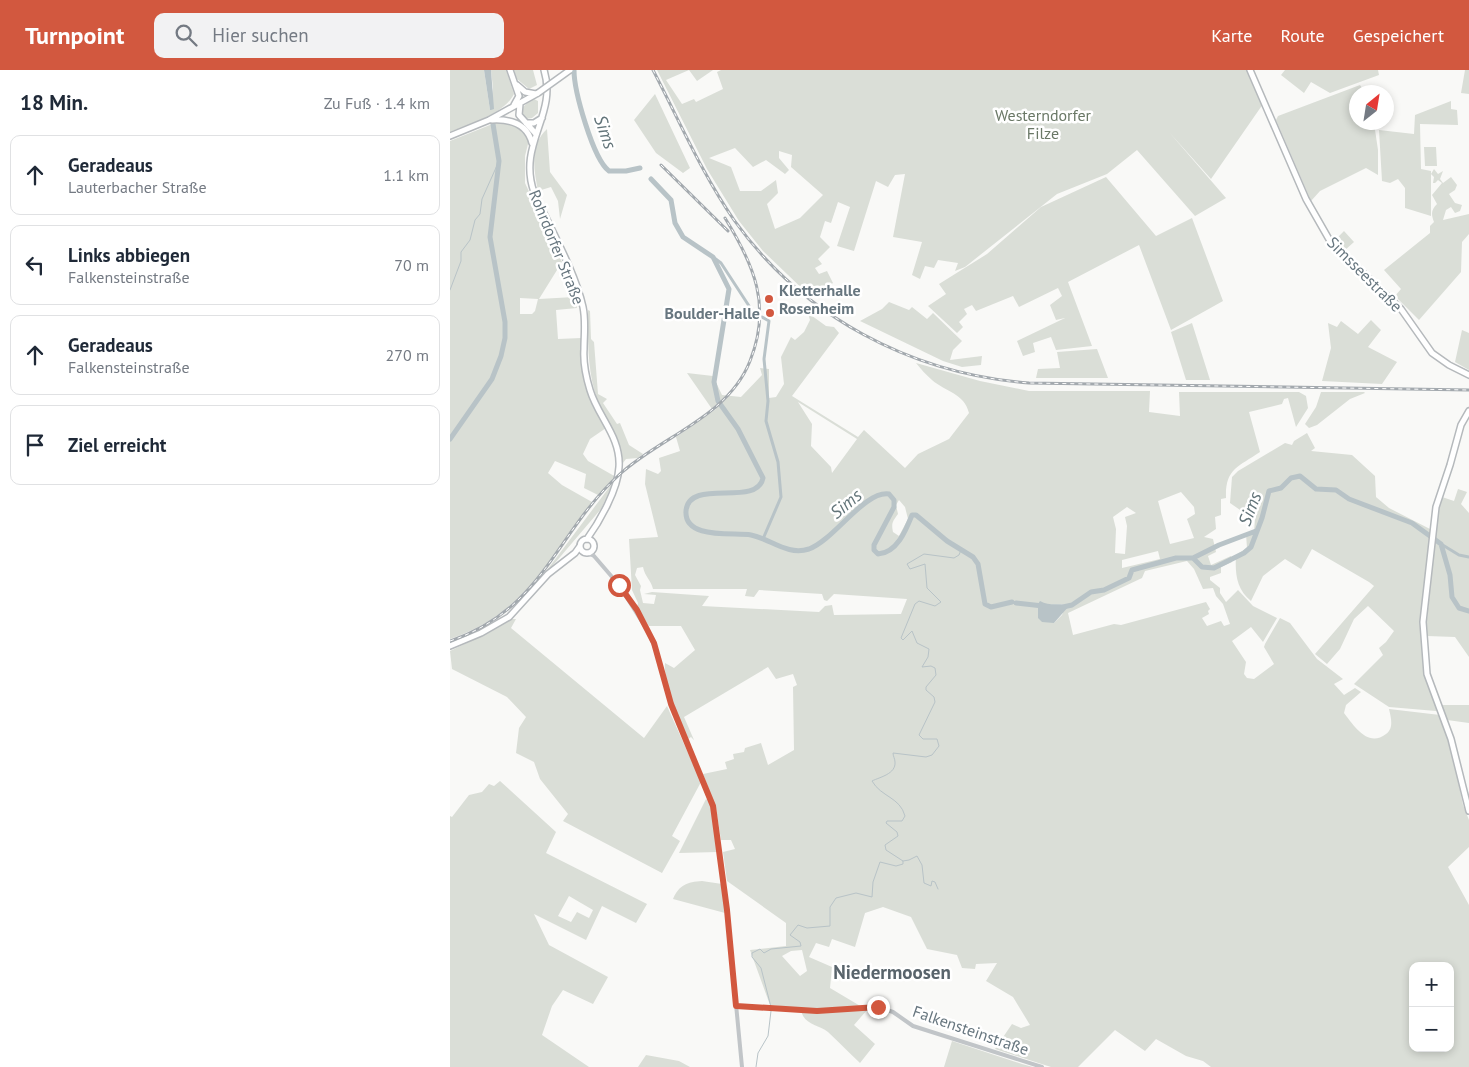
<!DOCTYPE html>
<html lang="de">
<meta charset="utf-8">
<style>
body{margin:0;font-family:"PT Sans",sans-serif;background:#f2f2f3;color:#1f2937}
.controls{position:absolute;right:15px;bottom:15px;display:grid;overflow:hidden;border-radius:10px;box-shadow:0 2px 8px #0003}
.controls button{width:45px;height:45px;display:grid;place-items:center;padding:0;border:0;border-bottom:1px solid #e0e1e3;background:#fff;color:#1f2937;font:25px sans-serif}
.compass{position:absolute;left:899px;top:15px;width:45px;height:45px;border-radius:50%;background:#fff;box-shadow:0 2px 8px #0003;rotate:30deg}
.stop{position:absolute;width:15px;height:15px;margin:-11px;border:4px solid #d2583f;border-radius:50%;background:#fff}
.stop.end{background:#d2583f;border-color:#fff;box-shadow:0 1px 5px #0008}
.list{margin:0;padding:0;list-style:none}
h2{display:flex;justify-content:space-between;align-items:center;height:65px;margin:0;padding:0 20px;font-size:21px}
h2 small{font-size:16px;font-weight:400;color:#747a83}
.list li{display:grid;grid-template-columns:32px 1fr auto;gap:15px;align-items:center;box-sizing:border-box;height:80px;margin:0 10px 10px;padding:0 10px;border:1px solid #e0e1e3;border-radius:10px}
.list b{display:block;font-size:19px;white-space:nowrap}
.list p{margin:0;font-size:16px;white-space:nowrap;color:#747a83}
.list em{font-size:16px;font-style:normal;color:#747a83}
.icon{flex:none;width:28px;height:28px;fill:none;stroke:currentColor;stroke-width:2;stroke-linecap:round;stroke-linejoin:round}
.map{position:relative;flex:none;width:1019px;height:997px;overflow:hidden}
header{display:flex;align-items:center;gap:30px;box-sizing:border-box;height:70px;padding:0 25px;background:#d2583f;color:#fff}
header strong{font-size:24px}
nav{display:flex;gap:28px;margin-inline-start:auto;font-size:18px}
.search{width:350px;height:45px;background:#f2f2f3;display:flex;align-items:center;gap:12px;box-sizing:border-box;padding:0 18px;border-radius:10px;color:#747a83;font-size:19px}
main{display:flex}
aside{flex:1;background:#fff}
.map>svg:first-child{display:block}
.green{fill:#daded7;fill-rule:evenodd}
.water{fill:#b8c3c7}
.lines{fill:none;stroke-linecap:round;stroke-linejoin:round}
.stream{stroke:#b8c3c7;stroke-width:1}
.canal{stroke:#b8c3c7;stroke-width:3}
.river{stroke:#b8c3c7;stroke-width:5}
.major-casing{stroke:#b5b9bc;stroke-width:8}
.minor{stroke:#c1c5c8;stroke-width:4}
.major{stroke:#fff;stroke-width:5}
.rail-casing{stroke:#a3a9ae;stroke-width:3}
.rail{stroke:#fff;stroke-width:1;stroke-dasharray:4;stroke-linecap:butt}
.major-bridge-casing{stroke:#b5b9bc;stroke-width:8;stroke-linecap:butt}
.major-bridge{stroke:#fff;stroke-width:5}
.route{stroke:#d2583f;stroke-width:6}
.poi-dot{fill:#d2583f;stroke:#fff;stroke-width:2}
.labels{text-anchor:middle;stroke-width:5;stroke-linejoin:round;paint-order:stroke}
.park-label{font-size:16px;fill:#6a7866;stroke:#fff}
.street-label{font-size:16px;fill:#67767f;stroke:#fff}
.poi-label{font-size:16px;font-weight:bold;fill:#67767f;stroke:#fff;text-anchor:start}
.water-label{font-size:18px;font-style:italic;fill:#627479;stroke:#fff}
.quarter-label{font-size:19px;font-weight:bold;fill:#59646b;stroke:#fff}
</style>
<header>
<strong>Turnpoint</strong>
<div class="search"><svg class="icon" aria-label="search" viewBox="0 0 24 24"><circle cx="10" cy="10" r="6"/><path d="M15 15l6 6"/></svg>Hier suchen</div>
<nav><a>Karte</a><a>Route</a><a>Gespeichert</a></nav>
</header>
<main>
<aside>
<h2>18 Min.<small>Zu Fuß · 1.4 km</small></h2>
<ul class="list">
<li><svg class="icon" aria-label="ahead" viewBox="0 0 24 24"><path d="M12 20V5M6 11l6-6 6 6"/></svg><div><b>Geradeaus</b><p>Lauterbacher Straße</p></div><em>1.1 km</em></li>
<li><svg class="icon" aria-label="left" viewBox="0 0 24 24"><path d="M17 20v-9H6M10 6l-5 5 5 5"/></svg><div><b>Links abbiegen</b><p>Falkensteinstraße</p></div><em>70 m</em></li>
<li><svg class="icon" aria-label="ahead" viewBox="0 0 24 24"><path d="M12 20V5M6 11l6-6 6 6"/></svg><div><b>Geradeaus</b><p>Falkensteinstraße</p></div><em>270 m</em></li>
<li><svg class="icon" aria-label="arrive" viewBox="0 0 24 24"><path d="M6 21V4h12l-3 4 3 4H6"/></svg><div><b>Ziel erreicht</b></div></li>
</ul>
</aside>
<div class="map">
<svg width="1019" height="997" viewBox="0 0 1019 997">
<rect width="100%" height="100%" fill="#f9f9f7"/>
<path class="green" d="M0,0H34L40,40L43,18L41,0H56L64,24C54,44 20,54 0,62Z
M64,0H83L87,15L79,19L67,9Z
M207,0H239L216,10L232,34L244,29L246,32L273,19L267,2L271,0H797L813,34L761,109L719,62L776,128L745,146L687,80L657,104L607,124L515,197L505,201L508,193L488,190L484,198L475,196L470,209L462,205L472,172L443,167L455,104L445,105L438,117L426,111L404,181L387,176L400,137L388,132L381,153L375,151L370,167L380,177L368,189L372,194L365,198L369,204L377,201L383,213L362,228L313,181L289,151L257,99ZM285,78L303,97L316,90L335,104L339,100L329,88V81L342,85L341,97L373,125L350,148L325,159L317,134L328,123L326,110L311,121H290L281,97L259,88Z
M239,0H263L247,11Z
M835,0H928L929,5L880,23L861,12L854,23L831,5Z
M1015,0H1019V24L1011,23Z
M910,15L915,22H906V52L924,53L928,80V105L916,98L870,121L861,131L826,50L828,46Z
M205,24L240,98L233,103L206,83L184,50Z
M84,29L88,31V43L82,48L76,49L71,45C71,36 77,33 84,29Z
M1001,31V39L1007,40L1008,55L970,54L971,99L981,101V104L984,99L988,104L993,101L990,109L993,113L1001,107L1007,115L1005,120L999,124L1005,133L1012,135L1010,141L1005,143L1001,137L996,140L993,150L1019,144V164L1012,172L1011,202L969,250L945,226L951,219L934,200L980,163V156L984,152C981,144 981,140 987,134L982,125L992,113L988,110L985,113H983L984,107L981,104V146L955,138V118L948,109L940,113L932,111L929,60L964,64L965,45Z
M50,51C65,53 71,57 79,70L75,86V113L112,192L89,229L124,227L127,238L106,240L108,269L131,268C132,308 136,324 156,358L140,369L133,384L138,391L166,407L148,425L134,418L136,404L105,391L98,403L112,415L142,432C100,490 71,546 0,569V71ZM70,228L88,229L85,241L82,244H70Z
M97,59L100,102L117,125L110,149L108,131L101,117L88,121C84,100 79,76 97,59Z
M974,77H986L987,96H975Z
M656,107L706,166L742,148L773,231L721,260L689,175L618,212L642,276L606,280L601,267L583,273L585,282L573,286L567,271L615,248L606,250L600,235L612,226L608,218L569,237L563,226L526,241L522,235L514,239L517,244L509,252L513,257L507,263L478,236L496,224L489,214L537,184L591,137Z
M894,161L904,172L894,181L885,170Z
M439,232L459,240L462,237L477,249L483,243L512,271L503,280L500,290L532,286L531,295L512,297L493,291L410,251L432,239Z
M138,240L140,241L141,269L144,272L148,324L157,329L153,333L167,354L170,353L179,375L193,384L188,388L176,389L173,393C170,366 156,353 147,329C137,299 138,271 138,240Z
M358,243L376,256L384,257L389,263L342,326L408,367L414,360L455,398L468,384L499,369L519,343C514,323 496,322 482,310C476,305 471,299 466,293L530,311L579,321H700L699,342L730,346L729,322H849L856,326L858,338L846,357L838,328L834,329L832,334L799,342L810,382C788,397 775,399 776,428L771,429V445L765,447L766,459L754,467L763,469L766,482L758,486L761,495L781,486L782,492L771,497V503L760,507V510L770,518V523L776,532L788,520L803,536L827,548L813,572L801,557L782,571L796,592L794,604L797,608L804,609L824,594L814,577L815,574L830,548L840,553L867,589L893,609L884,614L894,625L905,618L911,622L896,635L894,643C904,656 918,678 936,664C944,658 941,648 939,639L990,645L1000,670L1013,735L1019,750V777L998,797L1019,835V997H761L753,991L736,986L706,969L695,981L665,960L628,997H601L545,979L562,954L571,958L580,955L563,927L536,911L547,893L526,894L525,899L512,898L507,885L477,879L461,847L433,837L415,843L405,877L382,869L379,877L366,873L359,887L382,897L380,918L417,940L404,955L425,974L410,993C399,983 389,972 378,962C368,954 352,955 351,938L320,935L300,880L336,876V853L277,811L273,782L285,779L281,770H271L266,738L253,704L277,699L275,692L284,689L283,684L294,682L295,678L311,673L318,695L344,680L343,617L347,615L343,604L326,609L318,597L234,647L244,670L241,667L238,669C230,649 213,614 215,593L224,598L245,580L231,556H199L187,537L188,533L182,520L179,469L208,467L195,414L196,399L208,404L211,401L209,388L230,381L226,367L266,339L265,338L262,339L237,303L263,306L272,325L291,327L312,305L310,298L319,299V328L326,327L334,314L331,287L341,267L345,270L354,262L360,250ZM348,332L407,369L382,403L381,397L361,376L362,354ZM731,422L744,437L745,444L737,449L744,468L720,474L708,431ZM449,430L455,437L458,449L449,466L443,462C441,453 443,451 448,444L446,435ZM677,437L686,443L675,447L677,456L675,484L665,483L666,459L663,447ZM708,481L710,489L672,498V490ZM737,491L744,499L753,519L763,518L766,526L773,534L780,554L774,556L771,551L757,556L752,548L759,544L758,541L760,539L756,532L671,555L664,554L623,565L618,543L692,508L695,501ZM193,497C195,507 201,510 203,519H297L295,526L304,527L309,520L372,524L374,530L377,531L384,524L457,529L451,544L384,545L382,535L375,536L369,542L252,536L259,526L202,522L194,524L206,525L204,534L193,533L190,520L191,516L185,505L187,498ZM616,534L612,545L604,553L597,535ZM352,880L357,901L350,906L332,886L341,881ZM963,896H1000V978H963Z
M921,250L931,260L918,277L947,292L932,314L872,311L881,278L878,253L887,257L891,251L908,264Z
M742,253L760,310H736L721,262Z
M1012,260L1019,263V300L1005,292Z
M647,279L658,308H586L588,299L610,298L607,282Z
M871,322H914L915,323L900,329L867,355L859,358L855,354L866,337Z
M857,363L865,378L861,381L902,385L925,406L926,427L939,438L980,459L972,560L976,605L987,638L986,641L939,637L904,614L933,585L929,578L936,572L944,561L918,536L904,549L890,579L877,594L865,584L924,516L919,512L862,479L851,499L835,489L813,506L801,531C786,519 785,503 786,485L797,478L796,464L804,461L805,450L802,441L793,442L780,433L782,407L788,401L835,373L842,375L844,371Z
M164,411L151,439L82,520Z
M1008,419L1017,422L1011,434L1019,443V587L1005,567L977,566L976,559L988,440L992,427L1004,431Z
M61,549H66L61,558L194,668L217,636L251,712L222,766L230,771L212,803L113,751L118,744L90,709L84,692L66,683L69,658L76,647L57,627L2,599L0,581L40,562Z
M992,635H1019V653L997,650Z
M50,711L106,762L96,783L197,834L186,853L152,836L136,870L84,844L99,875L158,907L143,934L113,920L102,936L92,965L139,997H0V746L2,747L19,725L32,722L39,714L44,716ZM119,826L143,840L139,848L127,842L121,852L108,846Z
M256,729L260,732L268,782L229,783Z
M252,811L272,814L275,843L223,829C229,815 237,812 252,811Z
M502,971L572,994L583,997H494Z
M196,985L229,991L240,997H188Z"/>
<path class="water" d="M34,0H41L44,39L41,40H40Z
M590,531C600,537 610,532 619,536L604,553L592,552L588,548V534Z"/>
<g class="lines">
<path class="stream" d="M0,220L11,191V182L20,170L25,150L30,144L32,129L49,91
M453,791L459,790L467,786L472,795L474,813L481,816L482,811L485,812L488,819
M321,937L311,898L302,887V883L310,879L314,883L321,879L351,876L350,872L340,865L348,855L357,858L380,856V837L386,828L406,823L422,827L423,812L430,792L446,796L453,794V791L436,780L435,775L448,766L447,762L436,753L437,751H452L455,746C450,727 431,727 422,711C430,707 446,704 445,692C445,689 443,686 443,683L476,687L482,685L489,676L487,669H473L469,665L485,632L484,627L476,620V617L486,605L485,598L481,596L472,597L478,587L479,579L467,573L462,561L453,570L451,568L465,534L469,531L485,536L491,532L477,518L475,494L460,499L457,494L474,484L504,488L509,485L511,480
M306,997L308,983L318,966L321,941"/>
<path class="canal" d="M263,187L271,193L303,242L319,251L314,289L318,331L316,351L328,392L331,427L313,469
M991,474L1009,485L1019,487"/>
<path class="river" d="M124,0C124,21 143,89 159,101H176L190,98
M201,109L221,130L225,153L233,167L263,187L279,219L264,312L268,331L288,359L313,408C307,438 239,407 236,441C234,470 284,462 301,465C321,469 337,486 359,479C384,470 415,420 439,424L444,430V437L424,475V480L428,484C447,483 456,460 462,445H466L497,471L523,487L528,494L535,534L541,537L562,532
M0,369L42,309L51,286L55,268V252L40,167L49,91L43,54
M743,488L769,475L806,461
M566,533L593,536
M613,537L622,535L641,522L654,520L679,508L682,500L726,488H743L752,497L764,498L794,483L801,477L812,448L819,421L831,418L841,408L850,406L866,419L886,420L899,429L962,453L991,474L1000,505L1002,527L1009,538L1019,541"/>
<g class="major-casing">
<path id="major" d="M60,0L69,26L64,35
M94,0C108,45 67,74 84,122C99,156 125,201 133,237C136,251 134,265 134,279C133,293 136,307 140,320C148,347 171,367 169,397C168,419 150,451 137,469
M800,0L856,129L880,171L951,239L982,283L999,295L1019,305
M67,15L75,22L86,24
M70,34L69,45L86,64
M42,50C60,49 77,53 82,73
M76,53H84L92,48
M0,66L39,50L88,23
M1019,341L1011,355L1000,395L986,437L973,552L977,604L1001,669L1019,741
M130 476a7 7 0 1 1 14 0a7 7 0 1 1-14 0Z
M0,576L31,563L59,547L98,504L125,483L130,476"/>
</g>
<path class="minor" d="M137,482L144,486L169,515L199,563L207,583L221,634L263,736L277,840L292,997
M286,936L367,941L428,937L443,942L463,956L592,997"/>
<use href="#major" class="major"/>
<g class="rail-casing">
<path id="rail" d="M203,0C229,50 252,104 284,150C353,247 462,304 579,313L1019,320
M211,95L278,161
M0,571C94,539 105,463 170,404C212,366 278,347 300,291C322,236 304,195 275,148"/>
</g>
<use href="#rail" class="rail"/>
<g class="major-bridge-casing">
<path id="major-bridge" d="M88,23L120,0"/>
</g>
<use href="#major-bridge" class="major-bridge"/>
</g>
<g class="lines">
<path class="route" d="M169,515L187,540L204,573L221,634L263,736L277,840L286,936L367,941L428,937"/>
</g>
<g class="poi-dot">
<circle cx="319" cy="229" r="5"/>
<circle cx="320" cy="243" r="5"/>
</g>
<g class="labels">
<g class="park-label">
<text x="593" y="51">Westerndorfer<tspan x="593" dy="18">Filze</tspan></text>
</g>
<g class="street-label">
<text transform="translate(107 177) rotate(68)" y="6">Rohrdorfer Straße</text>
<text transform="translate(915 204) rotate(45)" y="6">Simsseestraße</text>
<text transform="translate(521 960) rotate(19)" y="6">Falkensteinstraße</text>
</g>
<g class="poi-label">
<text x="329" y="226">Kletterhalle<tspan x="329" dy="18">Rosenheim</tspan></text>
<text x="310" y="249" text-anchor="end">Boulder-Halle</text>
</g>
<g class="water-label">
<text transform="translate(155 62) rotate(71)" y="6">Sims</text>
<text transform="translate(396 434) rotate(-40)" y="6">Sims</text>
<text transform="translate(800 439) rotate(-69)" y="6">Sims</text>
</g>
<g class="quarter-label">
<text x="442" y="909">Niedermoosen</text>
</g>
</g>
</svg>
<div class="controls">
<button>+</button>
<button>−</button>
</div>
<svg class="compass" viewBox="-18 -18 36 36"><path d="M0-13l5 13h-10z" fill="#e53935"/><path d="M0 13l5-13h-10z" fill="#747a83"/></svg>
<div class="stop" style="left:169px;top:515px"></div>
<div class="stop end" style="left:428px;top:937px"></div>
</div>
</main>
